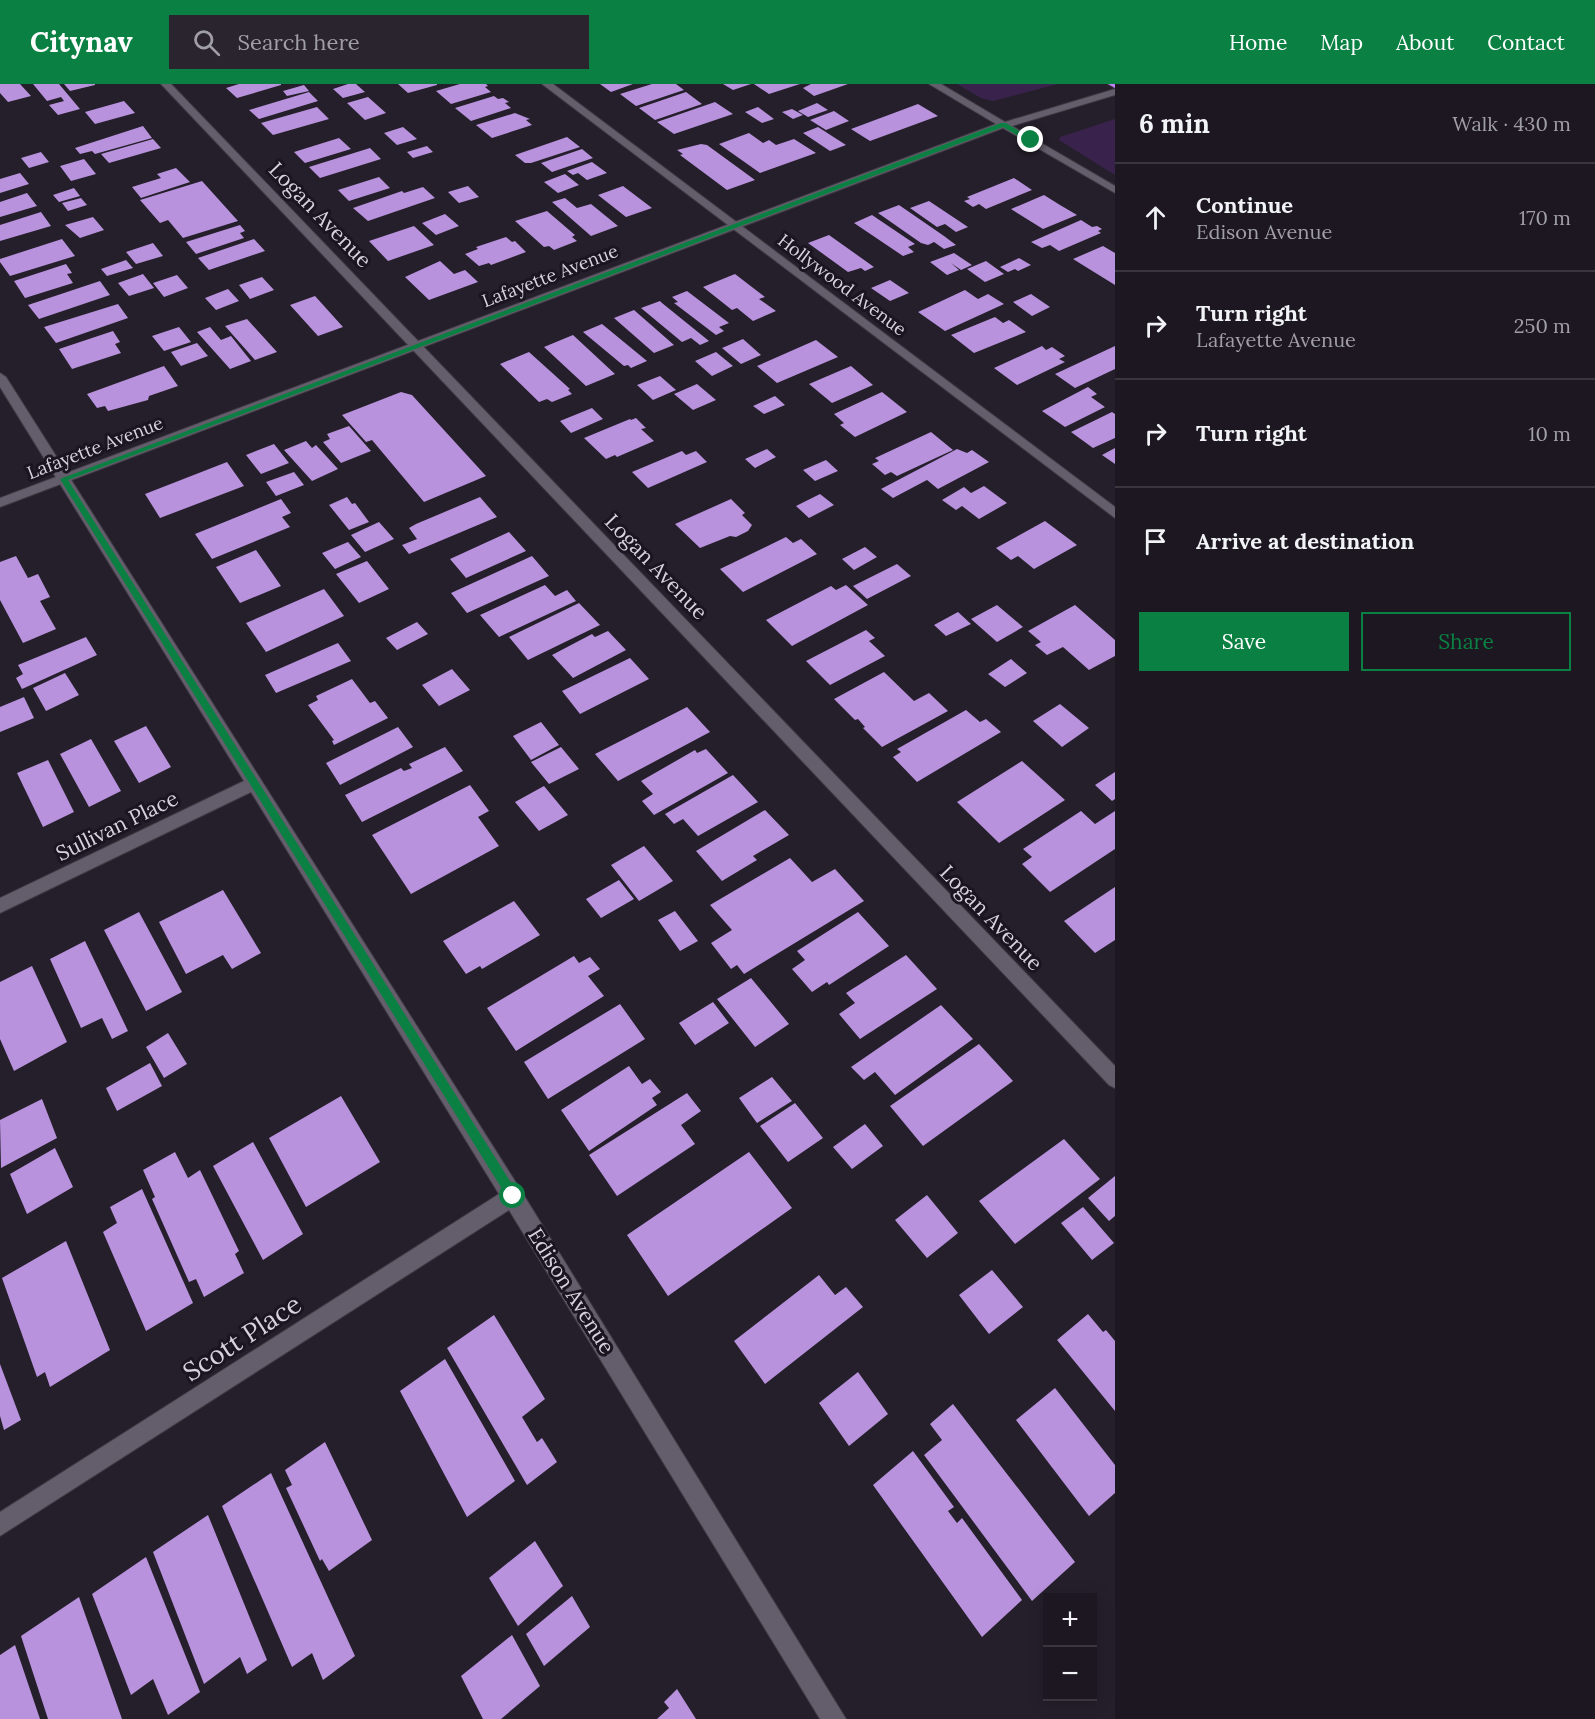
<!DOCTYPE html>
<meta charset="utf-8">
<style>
body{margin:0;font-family:Lora,serif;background:#29242d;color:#f1f3f6}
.controls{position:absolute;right:18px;bottom:18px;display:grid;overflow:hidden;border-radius:0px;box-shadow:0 3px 15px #0003}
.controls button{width:54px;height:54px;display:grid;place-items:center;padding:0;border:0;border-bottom:2px solid #3a363e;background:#1c1720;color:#f1f3f6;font:30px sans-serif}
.stop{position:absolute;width:18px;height:18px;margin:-14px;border:4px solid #0b8043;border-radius:50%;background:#fff}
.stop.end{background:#0b8043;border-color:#fff;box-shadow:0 2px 6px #0008}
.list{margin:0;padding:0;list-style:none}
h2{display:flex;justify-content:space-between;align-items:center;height:78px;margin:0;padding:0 24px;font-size:26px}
h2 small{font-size:20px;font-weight:400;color:#a09fa5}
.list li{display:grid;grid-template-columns:39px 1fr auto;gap:18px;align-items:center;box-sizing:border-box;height:108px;padding:0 24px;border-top:2px solid #3a363e}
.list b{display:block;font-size:22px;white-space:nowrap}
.list p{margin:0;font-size:20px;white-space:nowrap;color:#a09fa5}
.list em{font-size:20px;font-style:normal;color:#a09fa5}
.actions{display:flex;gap:12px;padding:18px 24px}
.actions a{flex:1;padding:14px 0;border:2px solid #0b8043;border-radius:0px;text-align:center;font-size:21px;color:#0b8043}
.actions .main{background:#0b8043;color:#fff}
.icon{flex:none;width:33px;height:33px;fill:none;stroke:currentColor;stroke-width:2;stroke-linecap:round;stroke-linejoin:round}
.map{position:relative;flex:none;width:1115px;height:1635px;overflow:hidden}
header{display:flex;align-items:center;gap:36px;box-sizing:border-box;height:84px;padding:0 30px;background:#0b8043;color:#fff}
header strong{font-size:28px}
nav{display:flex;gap:33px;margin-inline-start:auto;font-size:21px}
.search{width:420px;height:54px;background:#29242d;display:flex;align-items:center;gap:15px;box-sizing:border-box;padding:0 21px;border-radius:0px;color:#a09fa5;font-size:22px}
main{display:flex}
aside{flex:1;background:#1c1720}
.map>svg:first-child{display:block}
.green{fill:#39234c}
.building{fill:#b892dc}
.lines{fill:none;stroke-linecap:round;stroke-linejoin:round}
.minor-casing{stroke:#3e3943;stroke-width:2}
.tertiary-casing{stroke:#3e3943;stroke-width:2}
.motorway-casing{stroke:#3e3943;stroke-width:2}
.minor{fill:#645d6b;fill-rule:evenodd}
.tertiary{fill:#645d6b;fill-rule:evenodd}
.motorway{fill:#c082f7;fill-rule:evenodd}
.route{fill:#0b8043}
.labels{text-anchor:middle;stroke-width:6;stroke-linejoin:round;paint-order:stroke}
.far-street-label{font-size:18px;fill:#d7d3dc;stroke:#1b1521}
.street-label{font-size:21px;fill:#d7d3dc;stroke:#1b1521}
.near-street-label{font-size:26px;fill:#d7d3dc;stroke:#1b1521}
</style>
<header>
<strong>Citynav</strong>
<div class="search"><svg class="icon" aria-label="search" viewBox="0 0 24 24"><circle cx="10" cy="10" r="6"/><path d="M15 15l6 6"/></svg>Search here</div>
<nav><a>Home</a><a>Map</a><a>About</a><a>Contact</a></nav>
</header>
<main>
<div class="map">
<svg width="1115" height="1635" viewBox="0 0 1115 1635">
<rect width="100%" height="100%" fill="#251f2b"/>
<path class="green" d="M957,0H1058L993,17L981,14Z
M1115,35V91L1059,56L1060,53Z"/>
<path class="building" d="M0,0H20L31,12L8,18L0,9Z
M33,0H59L80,25L58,31L49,21L64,17L61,13L47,17Z
M64,0H95V1L70,7Z
M239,0H281V1L237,14L226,4Z
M348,0H356L365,8L343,14L333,5Z
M398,0H437V1L408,9Z
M460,0H486L488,2L485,3L491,8L451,20L436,7Z
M600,0H633L611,8Z
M652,0H676L684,6L636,22L620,10Z
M723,0H751L733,6Z
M754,0H800L769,10Z
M811,0H848L814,12L803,4Z
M304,1L309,7L287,12L283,7Z
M309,8L318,17L259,35L249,26Z
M686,8L702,20L655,36L639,24Z
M494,12L498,15L503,14L509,18L505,19L511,24L471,37L455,24Z
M368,13L386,29L365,36L347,19Z
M124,17L135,29L95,40L85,28Z
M715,18L733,30L674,50L657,38Z
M817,19L828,26L808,33L798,27Z
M918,20L938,32L870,57L851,45Z
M317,23L329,35L273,51L261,39Z
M758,23L774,35L762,39L745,28Z
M792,25L803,31L793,35L782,28Z
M834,27L849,37L826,46L810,36Z
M515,29L530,35L526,36L532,41L492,54L476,41Z
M143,42L152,54L95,70L92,67L80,70L75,64Z
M403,43L417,55L397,61L384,49Z
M818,43L846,61L830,67L803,49Z
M749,49L763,59L769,56L776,61L794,55L816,69L760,89L719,60Z
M567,53L580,63L531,79H525L515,71Z
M339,54L351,65L305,79L294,68Z
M153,55L161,64L109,79L101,70Z
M701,60L707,61L755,96L727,106L680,71L683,70L677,66Z
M427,62L433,68L413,74L407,68Z
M370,64L381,75L320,94L309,83Z
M582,65L593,74L552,88L541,79Z
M41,68L49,78L29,84L21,74Z
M84,75L96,90L71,97L60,82Z
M592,78L607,89L587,96L578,89L573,91L567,87Z
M176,84L190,98L141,114L132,103L161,94L157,90Z
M20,89L29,100L0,109V95Z
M565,90L579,101L558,109L544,98Z
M379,93L390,104L349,117L338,106Z
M1014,94L1032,106L986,125L979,120L973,123L964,117L970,115L967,113Z
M202,97L238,137L183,154L168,136L160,139L140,116Z
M468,102L479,113L459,119L448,108Z
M623,102L652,124L626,133L598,111Z
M423,103L435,114L368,137L353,124L402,107L404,109Z
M74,104L80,112L59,118L53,111Z
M27,109L37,122L0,133V118Z
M1044,111L1060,121L1077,131L1043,145L1011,125Z
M81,114L87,121L68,127L62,119Z
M565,114L577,124L591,120L618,142L591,152L552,118Z
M929,117L968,143L956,148L945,140L937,143L910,124Z
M899,121L944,152L956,161L944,165L934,158L928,161L921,159L878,129Z
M547,127L575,151L572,153L577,157L554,166L549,162L544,163L515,137Z
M41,128L51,142L0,157V141Z
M445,130L459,142L436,151L422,139Z
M872,131L915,160L908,163L914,168L903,172L854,139Z
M93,133L104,146L80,154L65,141Z
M1081,136L1092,143L1097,142L1102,145L1098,147L1101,149L1059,167L1050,161L1042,164L1031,158Z
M240,141L245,147L240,149L244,154L196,170L186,158Z
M414,142L434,161L388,177L369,157Z
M829,151L874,183L865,187L861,184L848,188L808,159Z
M506,153L512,158L515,157L526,168L491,181L489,179L479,182L465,170L478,165L476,163Z
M62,155L75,172L10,192L0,178V175Z
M254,155L265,167L209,186L198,174Z
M153,159L163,172L136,180L126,168Z
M1103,162L1115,169V201L1073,175Z
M954,169L972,181L961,186L951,179L959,186L947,191L930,178Z
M1019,174L1031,181L1018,187L1015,185L1008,188L1000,183Z
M126,176L133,184L107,192L101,185Z
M440,177L454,190L465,186L478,198L429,216L405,193Z
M986,177L1004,190L985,198L967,185Z
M66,180L72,189L67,190L73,199L25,214L14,197Z
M143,190L154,204L129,212L118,199Z
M735,190L765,213L759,215L776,227L753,237L737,224L732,226L703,203Z
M177,191L188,204L164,213L153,199Z
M262,193L274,206L250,215L239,201Z
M890,196L909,209L890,217L871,204Z
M100,197L110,211L39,235L28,221Z
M228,205L239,217L216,226L205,214Z
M965,206L978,215L988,210L1004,220L945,247L918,228Z
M687,207L729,239L719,243L724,247L716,251L674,219L678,218L672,213Z
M1031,210L1050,223L1032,232L1013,218Z
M315,212L343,243L318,252L290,221Z
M660,217L662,219L709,257L700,261L691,254L682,258L641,224Z
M118,220L128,234L56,259L44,243Z
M634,226L674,261L654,269L614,234Z
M995,233L1003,239L1009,236L1026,248L974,269L951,251Z
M247,235L277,268L255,276L225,242Z
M602,240L647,277L631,284L628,281L624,282L583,248Z
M179,243L191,258L164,267L152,252Z
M210,243L221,256L231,252L251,277L230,285L197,248Z
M113,247L120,258L115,260L121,269L72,285L59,265Z
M573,251L615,290L586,302L544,263Z
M743,255L761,271L741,280L722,264Z
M816,256L838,273L777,299L757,282Z
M197,259L208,272L181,282L171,268Z
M1042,262L1046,266L1052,263L1065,272L1059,275L1065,278L1017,301L994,284Z
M1115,262V285L1075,304L1055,290Z
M529,268L570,305L568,306L572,310L552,318L547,315L539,318L500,280Z
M716,268L733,282L712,292L695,277Z
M164,282L178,302L149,312L148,316L108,327L105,322L97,324L87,310Z
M851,282L873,301L832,319L809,300Z
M660,292L676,306L653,316L637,301Z
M697,300L716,316L693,326L674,310Z
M1088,303L1097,310L1091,313L1105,323L1065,343L1042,327Z
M401,308L412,311L486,392L424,418L372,356L366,358L342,331Z
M882,308L907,328L855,353L840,341L844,339L834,330Z
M775,312L785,321L764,330L753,322Z
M592,324L603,335L571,349L560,337Z
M1112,328L1115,330V354L1093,364L1071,348Z
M636,334L646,344L641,345L654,357L617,373L615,371L606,375L584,354L630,335L631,336Z
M349,342L371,367L341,379L323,358L330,355L327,350Z
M931,348L953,366L897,392L891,388L885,391L872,380L879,377L875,374Z
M306,357L312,364L316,361L338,385L312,397L284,366Z
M274,360L289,379L261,390L246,371Z
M1115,364V380L1102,371Z
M767,365L776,373L755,384L745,375Z
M957,365L967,369L972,366L989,378L938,405L927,396L893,414L881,405Z
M682,367L686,371L696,367L707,378L648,404L632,388Z
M826,376L838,387L815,397L803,386Z
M227,378L244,402L160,434L145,410Z
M294,388L304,401L276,412L266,398Z
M984,402L1007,419L979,435L962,422L956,426L942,416L964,403L971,409Z
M820,410L834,421L809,434L796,422Z
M347,413L352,420L355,419L369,438L349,446L329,421Z
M480,413L497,433L409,470L402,461L417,455L409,444L416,440Z
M281,415L291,429L282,433L290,443L212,475L195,450Z
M731,415L745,429L742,431L752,441L748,447L736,453L730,452L700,464L675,440Z
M1045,437L1077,461L1034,485L1018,472L1011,476L996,464Z
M379,438L394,455L365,468L351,451Z
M509,448L526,467L466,494L450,475Z
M786,453L793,459L801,455L817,470L743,508L720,485Z
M348,458L361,473L335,485L322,469Z
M865,463L877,473L854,486L842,475Z
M256,466L281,502L240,519L216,483Z
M16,472L28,494L38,490L50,513L40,517L56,545L23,559L0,516V478Z
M532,472L549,492L467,529L451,509Z
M367,477L389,505L359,519L336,490Z
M897,480L911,492L867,515L853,502Z
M545,501L555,512L567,506L576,517L499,553L480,531Z
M846,501L868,521L792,562L766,536L831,502L836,506Z
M324,505L344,532L266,568L246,539Z
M579,519L600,541L528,576L509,553Z
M997,521L1023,543L997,558L971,535Z
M1075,521L1115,556V572L1089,586L1063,563L1047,571L1035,561L1041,558L1028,547Z
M958,528L971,540L946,552L934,541Z
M417,538L428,550L397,566L386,554Z
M866,546L875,554L869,557L885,572L830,601L806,577Z
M608,547L626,566L573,594L552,571L592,550L595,553Z
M86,553L97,571L22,605L16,594L23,590L18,581Z
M338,559L351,577L276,609L265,591Z
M630,574L649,595L580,630L562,607Z
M1011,575L1027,589L1005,603L988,590Z
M452,585L470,606L439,622L422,601Z
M884,588L914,617L929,609L948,627L882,663L863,644L865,643L858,635L855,636L834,615Z
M65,589L79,611L46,627L33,604Z
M352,595L370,619L375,617L388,634L334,661L332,657L334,656L308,621L318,616L316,612Z
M24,613L34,634L0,648V623Z
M1060,620L1089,644L1062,663L1033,637Z
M687,623L710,648L618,697L595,670Z
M966,626L980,638L986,635L1001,648L917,698L893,673L901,668L897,665Z
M541,638L559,661L531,676L513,652Z
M146,642L171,683L139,699L114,657Z
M398,643L413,663L340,701L326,679Z
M91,655L121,707L89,723L60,670Z
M445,663L463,687L362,738L345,711L401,684L404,687L412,684L409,680Z
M561,663L579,685L549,700L531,678Z
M706,665L728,689L654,731L642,717L653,710L641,697L695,666L697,669Z
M48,676L74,728L43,743L17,689Z
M1022,677L1065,716L999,759L957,718Z
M1115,688V715L1112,717L1095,701Z
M733,691L758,718L698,752L683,735L674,740L665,730Z
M470,701L489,727L478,733L499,762L411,810L372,751Z
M544,702L568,731L539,747L515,718Z
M765,726L789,751L753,772L757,776L722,797L696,767Z
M1081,727L1095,740L1115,727V765L1050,808L1022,780L1032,773L1023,765Z
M644,762L673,797L639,817L611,781Z
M790,774L812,798L835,785L864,817L744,890L737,881L731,885L711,859L732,846L710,821Z
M619,796L634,815L601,834L586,815Z
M1115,803V856L1095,869L1064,837Z
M223,806L261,869L232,885L223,871L186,890L159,838Z
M514,817L540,851L482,885L480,882L466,890L443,857Z
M675,827L698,857L680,867L658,836Z
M139,828L182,908L146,927L104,846Z
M858,828L889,862L829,901L827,898L812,908L792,885L805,876L797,867Z
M85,857L128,947L112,955L102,934L81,944L50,875Z
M906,871L937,905L860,955L839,930L855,919L846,909Z
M574,872L579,879L590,873L600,885L588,892L604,912L516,967L487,924Z
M32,882L67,958L14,987L0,955V898Z
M751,894L789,940L755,963L717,915Z
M713,918L729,939L695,961L679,939Z
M620,920L645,955L548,1015L524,978Z
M941,921L973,955L895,1011L875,988L864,996L851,983Z
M168,949L187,980L164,994L146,963Z
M979,960L1013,997L923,1062L890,1022Z
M150,979L162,1002L117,1027L106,1004Z
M629,982L642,1000L650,995L661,1008L652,1014L657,1021L589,1067L561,1026Z
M772,993L792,1017L757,1039L739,1014Z
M687,1009L701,1027L681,1041L695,1060L617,1112L589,1071Z
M341,1012L380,1078L306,1123L269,1054Z
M42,1015L57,1054L1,1084L0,1036Z
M795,1019L823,1054L788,1078L760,1042Z
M865,1040L883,1062L852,1085L833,1063Z
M1064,1055L1100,1095L1015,1160L979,1117Z
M253,1058L303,1150L263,1176L213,1082Z
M55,1064L73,1103L27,1130L10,1090Z
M175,1068L188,1094L200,1086L239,1167L235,1170L244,1189L204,1213L196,1195L189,1198L152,1115L155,1113L143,1086Z
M749,1068L792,1124L668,1212L627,1151Z
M1115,1092V1132L1109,1137L1088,1114Z
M142,1105L193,1219L146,1247L103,1148L117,1139L110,1123Z
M927,1111L958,1149L927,1174L895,1136Z
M1083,1123L1114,1159L1092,1176L1061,1139Z
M66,1157L110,1266L50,1303L45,1288L37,1293L2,1194Z
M992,1186L1023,1223L989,1250L959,1211Z
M819,1191L835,1211L846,1203L863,1223L765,1300L734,1257Z
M1088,1230L1103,1248L1106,1246L1115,1257V1327L1057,1256Z
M494,1231L545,1315L522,1333L537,1358L542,1354L557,1378L527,1401L447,1264Z
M445,1275L515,1397L467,1433L400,1307Z
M0,1280L21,1336L4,1346L0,1332Z
M858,1288L888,1330L849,1362L819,1319Z
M1055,1304L1115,1381V1409L1089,1432L1016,1336Z
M953,1320L1075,1478L1032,1517L924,1371L942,1356L930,1340Z
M325,1358L372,1456L329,1487L322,1475L320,1477L286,1404L292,1401L285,1386Z
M913,1367L954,1423L948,1427L957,1439L962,1434L1022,1516L982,1553L873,1401Z
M271,1389L355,1572L323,1596L312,1569L292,1583L222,1422Z
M208,1431L267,1576L247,1590L240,1573L204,1600L153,1468Z
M535,1457L563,1502L518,1542L489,1494Z
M146,1473L200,1608L168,1631L153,1595L131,1611L92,1510Z
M572,1512L590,1543L544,1582L526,1550Z
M79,1513L122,1635H48L21,1552Z
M512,1551L540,1602L501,1635H483L461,1592Z
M15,1561L40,1635H0V1571Z
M677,1605L696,1635H657L669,1624L664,1618Z"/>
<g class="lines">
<g class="minor-casing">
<path id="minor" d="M161,0H171L1115,982V1004L1109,1001Z
M542,0H553L1115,423V434Z
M0,289L6,293L520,1105L846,1635H820L509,1126L0,1452V1428L499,1110L251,708L0,829V814L244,697L0,303Z"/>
</g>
<g class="tertiary-casing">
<path id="tertiary" d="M929,0H941L1005,38L1115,5V11L1012,42L1115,102V109L1003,44L0,423V414L996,40Z"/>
</g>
<g class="motorway-casing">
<path id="motorway" d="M1108,0H1115V4Z"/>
</g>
<use href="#minor" class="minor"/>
<use href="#tertiary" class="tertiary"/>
<use href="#motorway" class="motorway"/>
</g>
<path class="route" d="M1001,39H1006L1034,56L1029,58L1003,43L68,396L517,1108V1116H509L60,395Z"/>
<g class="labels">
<g class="far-street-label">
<text transform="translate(550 192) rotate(-21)" y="6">Lafayette Avenue</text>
<text transform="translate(842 201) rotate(37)" y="6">Hollywood Avenue</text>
<text transform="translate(95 364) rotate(-21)" y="6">Lafayette Avenue</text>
</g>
<g class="street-label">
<text transform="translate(320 131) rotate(46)" y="7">Logan Avenue</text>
<text transform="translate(656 483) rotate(46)" y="7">Logan Avenue</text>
<text transform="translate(117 742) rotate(-26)" y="7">Sullivan Place</text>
<text transform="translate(991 834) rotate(46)" y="7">Logan Avenue</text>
<text transform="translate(571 1207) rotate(58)" y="7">Edison Avenue</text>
</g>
<g class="near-street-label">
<text transform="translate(242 1254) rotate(-33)" y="9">Scott Place</text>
</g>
</g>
</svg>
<div class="controls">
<button>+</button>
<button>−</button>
</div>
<div class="stop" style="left:513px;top:1112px"></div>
<div class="stop end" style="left:1031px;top:56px"></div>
</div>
<aside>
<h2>6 min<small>Walk · 430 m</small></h2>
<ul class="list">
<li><svg class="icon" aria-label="ahead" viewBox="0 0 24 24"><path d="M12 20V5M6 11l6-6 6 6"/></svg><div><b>Continue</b><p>Edison Avenue</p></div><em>170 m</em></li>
<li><svg class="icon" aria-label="right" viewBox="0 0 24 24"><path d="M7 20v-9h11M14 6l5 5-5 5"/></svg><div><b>Turn right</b><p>Lafayette Avenue</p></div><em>250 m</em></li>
<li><svg class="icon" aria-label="right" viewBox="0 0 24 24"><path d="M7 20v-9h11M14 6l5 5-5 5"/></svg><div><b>Turn right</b></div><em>10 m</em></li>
<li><svg class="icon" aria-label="arrive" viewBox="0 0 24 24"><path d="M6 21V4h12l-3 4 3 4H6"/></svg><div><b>Arrive at destination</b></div></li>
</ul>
<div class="actions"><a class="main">Save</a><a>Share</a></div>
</aside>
</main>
